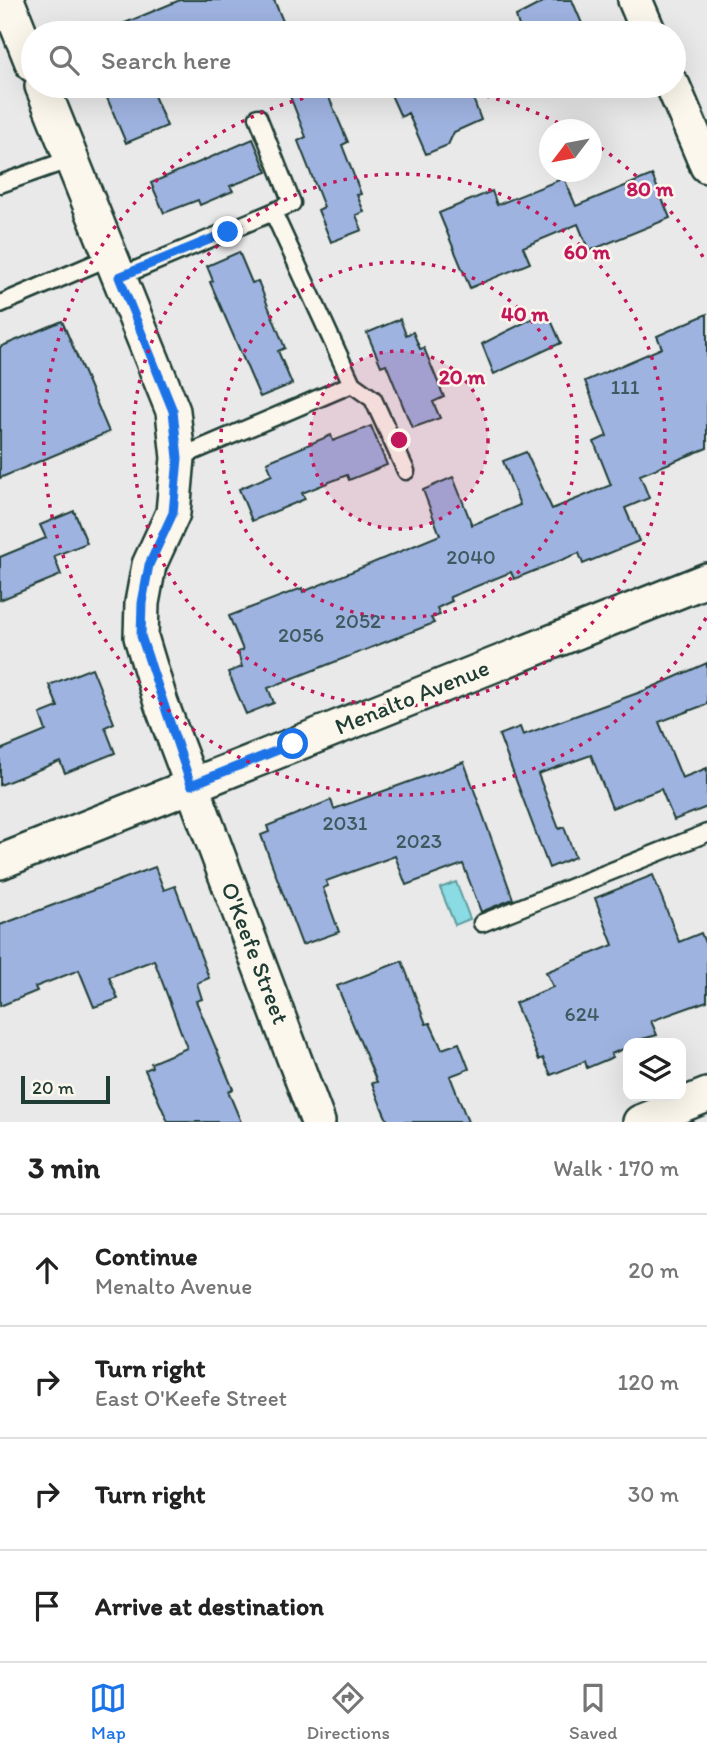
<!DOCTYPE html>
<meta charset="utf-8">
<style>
body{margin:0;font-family:Itim,sans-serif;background:#f2f2f2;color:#222}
.controls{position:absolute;right:21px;bottom:21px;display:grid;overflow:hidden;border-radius:14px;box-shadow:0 7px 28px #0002}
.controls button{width:63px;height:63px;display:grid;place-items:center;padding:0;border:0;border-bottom:2px solid #e0e0e0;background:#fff;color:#222;font:35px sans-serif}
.compass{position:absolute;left:539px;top:119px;width:63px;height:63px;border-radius:50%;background:#fff;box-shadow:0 7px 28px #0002;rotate:238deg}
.scale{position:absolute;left:21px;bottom:18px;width:89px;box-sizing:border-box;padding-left:7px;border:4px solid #1f3d34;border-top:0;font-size:19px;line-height:24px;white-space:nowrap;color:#1f3d34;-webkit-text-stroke:5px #fbf7ec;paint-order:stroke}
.stop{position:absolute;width:21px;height:21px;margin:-16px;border:5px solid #1a73e8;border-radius:50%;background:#fff}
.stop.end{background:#1a73e8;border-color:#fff;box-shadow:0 2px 7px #0008}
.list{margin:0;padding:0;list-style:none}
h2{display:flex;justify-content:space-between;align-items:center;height:91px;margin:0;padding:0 28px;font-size:30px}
h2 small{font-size:23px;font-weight:400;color:#767676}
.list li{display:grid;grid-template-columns:46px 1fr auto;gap:21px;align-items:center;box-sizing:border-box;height:112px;padding:0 28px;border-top:2px solid #e0e0e0}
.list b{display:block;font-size:26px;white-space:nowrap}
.list p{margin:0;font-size:23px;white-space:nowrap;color:#767676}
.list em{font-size:23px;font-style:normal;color:#767676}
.icon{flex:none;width:38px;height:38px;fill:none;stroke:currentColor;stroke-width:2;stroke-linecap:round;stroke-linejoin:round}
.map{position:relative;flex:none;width:707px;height:1122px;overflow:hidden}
.search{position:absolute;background:#fff;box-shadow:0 7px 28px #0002;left:21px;right:21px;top:21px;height:77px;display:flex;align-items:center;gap:18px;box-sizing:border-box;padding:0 24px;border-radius:38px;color:#767676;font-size:26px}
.sheet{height:539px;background:#fff}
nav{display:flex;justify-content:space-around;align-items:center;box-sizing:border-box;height:98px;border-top:2px solid #e0e0e0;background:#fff;font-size:19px;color:#767676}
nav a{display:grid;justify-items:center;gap:4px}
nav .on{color:#1a73e8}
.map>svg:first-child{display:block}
.water{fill:#8adbe3;stroke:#5f9c9d;stroke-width:2}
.building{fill:#9fb3e1;stroke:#1f3d34;stroke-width:2}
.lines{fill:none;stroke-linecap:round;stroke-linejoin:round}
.service-casing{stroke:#1f3d34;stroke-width:21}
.minor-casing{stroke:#1f3d34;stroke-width:38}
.service{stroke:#fbf7ec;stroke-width:16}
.minor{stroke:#fbf7ec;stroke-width:33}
.route{stroke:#1a73e8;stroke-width:9}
.ring{fill:none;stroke:#c2185b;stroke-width:3.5;stroke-dasharray:3.5 7}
.labels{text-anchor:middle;stroke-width:5;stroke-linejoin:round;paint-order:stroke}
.number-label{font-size:21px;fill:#3f5a5f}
.street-label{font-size:24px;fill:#1f3d34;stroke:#fbf7ec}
.centre{fill:#c2185b;stroke:#fbf7ec;stroke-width:3.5}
.ring-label{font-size:21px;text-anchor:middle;font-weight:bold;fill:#c2185b;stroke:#fbf7ec;stroke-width:5;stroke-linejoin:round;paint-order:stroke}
</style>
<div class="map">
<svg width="707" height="1122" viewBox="0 0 707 1122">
<rect width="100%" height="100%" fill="#e9e9ea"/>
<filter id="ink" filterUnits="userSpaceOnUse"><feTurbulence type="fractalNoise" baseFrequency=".0143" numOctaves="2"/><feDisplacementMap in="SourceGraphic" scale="14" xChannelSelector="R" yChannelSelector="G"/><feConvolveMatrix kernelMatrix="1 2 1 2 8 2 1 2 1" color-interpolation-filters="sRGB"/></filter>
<g filter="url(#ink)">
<path class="water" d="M456,882L470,919L455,925L440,888Z"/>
<path class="building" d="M180,0H274L288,33H101Z
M547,0H572L586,33H521L516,16Z
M102,86H150L167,126L126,143Z
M286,86H324L348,142L342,145L361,194L357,195L364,212L356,215L362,230L331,242L318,210L324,207L298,141L306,137Z
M387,86H454L458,95L470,90L481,120L454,132L448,145L426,154L408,113L401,117Z
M253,139L267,172L230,186L233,191L200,205L198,200L164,213L151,183Z
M652,175L670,218L589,251L578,224L523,247L530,263L470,288L439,213L492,191L497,205L564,178L576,206Z
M239,252L252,283L258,281L285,348L278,351L292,384L260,397L210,282L213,281L207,266Z
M547,311L561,343L494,374L482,344Z
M707,314V448L640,475L649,498L625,508L639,541L583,564L579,553L514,579L511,572L450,597L452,601L437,608L440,615L431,618L434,623L268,688L274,703L246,714L228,672L242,667L238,652L243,650L229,616L302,588L303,592L440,535L423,490L453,477L472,525L520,505L503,461L526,452L552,509L611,485L594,442L607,436L585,381L662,348L657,336Z
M400,319L406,335L413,332L420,349L424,348L444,397L433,402L440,418L412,428L386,364L381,366L367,333Z
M62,321L109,432L0,478V347Z
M371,426L387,465L349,480L347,475L302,493L305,499L252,521L239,489L272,475L267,462L331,435L333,441Z
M74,511L87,543L54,556L61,575L0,600V557L46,538L40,525Z
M707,663V704L659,722L682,778L707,768V807L674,820L661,789L612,808L591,755L538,774L559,829L564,827L575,857L549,868L499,735L520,727L523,735L646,690Z
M92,668L114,723L105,727L115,753L65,773L60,761L0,785V750L46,731L40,714L58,707L49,685Z
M464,762L513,899L481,912L463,864L406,885L395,856L326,881L328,886L323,888L339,932L302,945L261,835L269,832L267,826L331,800L334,809Z
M155,867L164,890L175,886L209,978L197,983L202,999L196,1001L233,1089L228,1091L241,1122H168L145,1070L152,1067L151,1063L187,1048L154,960L109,977L118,999L94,1007L79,970L35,987L37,991L0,1006V925Z
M653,875L679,942L701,933L707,948V1001L651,1021L657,1035L628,1043V1047L611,1054L613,1057L587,1068L585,1061L551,1075L543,1058L539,1060L515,1003L553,987L546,972L613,945L595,898Z
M402,961L426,1024L430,1023L442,1049L459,1043L469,1069L450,1076L468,1122H388L381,1106L372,1083L377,1082L337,986Z"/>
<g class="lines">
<g class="service-casing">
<path id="service" d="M258,117L292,203L273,212L352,384
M0,184L71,159
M119,277L273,212
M0,304L110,257
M178,458L352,384L373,399L406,471
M482,923L707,833"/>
</g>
<g class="minor-casing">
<path id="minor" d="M7,0L33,65
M635,0L649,33
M42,86L173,411L178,458L173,513L149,565L142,603L141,637L161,703L318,1122
M673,86L707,166
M0,862L707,580
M640,1122L707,1095"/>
</g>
<use href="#service" class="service"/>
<use href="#minor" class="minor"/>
</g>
</g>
<g class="lines" filter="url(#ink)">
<path class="route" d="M228,232L119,277L173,411L178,458L173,513L149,565L142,603L141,636L191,785L293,744"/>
</g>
<circle cx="399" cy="440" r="89" fill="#c2185b" fill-opacity=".12"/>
<g class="ring">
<circle cx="399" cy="440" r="89"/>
<circle cx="399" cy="440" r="178"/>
<circle cx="399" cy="440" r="266"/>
<path d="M706 618A355 355 0 1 1 374 86M424 86A355 355 0 0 1 568 128M592 142A355 355 0 0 1 706 262"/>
</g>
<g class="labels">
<g class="number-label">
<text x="625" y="394">111</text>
<text x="471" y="564">2040</text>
<text x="358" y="628">2052</text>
<text x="301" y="642">2056</text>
<text x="345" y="830">2031</text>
<text x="419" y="848">2023</text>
<text x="582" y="1021">624</text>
</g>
<g class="street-label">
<text transform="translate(412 697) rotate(-22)" y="8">Menalto Avenue</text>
<text transform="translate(255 953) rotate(69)" y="8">O'Keefe Street</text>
</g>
</g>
<circle cx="399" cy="440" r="10" class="centre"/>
<g class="ring-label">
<text x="650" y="196">80 m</text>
<text x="587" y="259">60 m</text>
<text x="525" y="321">40 m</text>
<text x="462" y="384">20 m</text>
</g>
</svg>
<div class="controls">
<button><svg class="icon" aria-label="layers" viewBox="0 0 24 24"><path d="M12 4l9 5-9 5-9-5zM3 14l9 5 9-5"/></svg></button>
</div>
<svg class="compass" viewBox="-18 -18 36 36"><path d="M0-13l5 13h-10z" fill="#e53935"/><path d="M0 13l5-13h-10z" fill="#767676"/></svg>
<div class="scale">20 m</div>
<div class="stop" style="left:293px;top:744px"></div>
<div class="stop end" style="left:228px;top:232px"></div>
<div class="search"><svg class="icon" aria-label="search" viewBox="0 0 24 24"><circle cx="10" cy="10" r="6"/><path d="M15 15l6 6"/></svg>Search here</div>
</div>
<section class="sheet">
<h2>3 min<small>Walk · 170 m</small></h2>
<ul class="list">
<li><svg class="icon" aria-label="ahead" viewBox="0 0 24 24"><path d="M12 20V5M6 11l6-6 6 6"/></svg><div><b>Continue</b><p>Menalto Avenue</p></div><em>20 m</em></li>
<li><svg class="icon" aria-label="right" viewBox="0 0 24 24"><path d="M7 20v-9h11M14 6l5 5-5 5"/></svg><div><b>Turn right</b><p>East O'Keefe Street</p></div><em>120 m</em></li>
<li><svg class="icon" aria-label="right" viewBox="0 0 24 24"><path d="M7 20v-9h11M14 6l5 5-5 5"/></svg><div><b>Turn right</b></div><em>30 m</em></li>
<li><svg class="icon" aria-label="arrive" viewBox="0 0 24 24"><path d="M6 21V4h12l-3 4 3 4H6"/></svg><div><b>Arrive at destination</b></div></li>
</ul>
</section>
<nav>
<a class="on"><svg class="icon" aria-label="map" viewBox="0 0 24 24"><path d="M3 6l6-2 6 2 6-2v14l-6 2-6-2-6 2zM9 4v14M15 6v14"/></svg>Map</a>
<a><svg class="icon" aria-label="directions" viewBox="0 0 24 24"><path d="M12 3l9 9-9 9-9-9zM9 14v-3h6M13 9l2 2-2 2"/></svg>Directions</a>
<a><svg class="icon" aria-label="saved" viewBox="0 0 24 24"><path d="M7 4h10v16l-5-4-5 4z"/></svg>Saved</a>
</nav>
